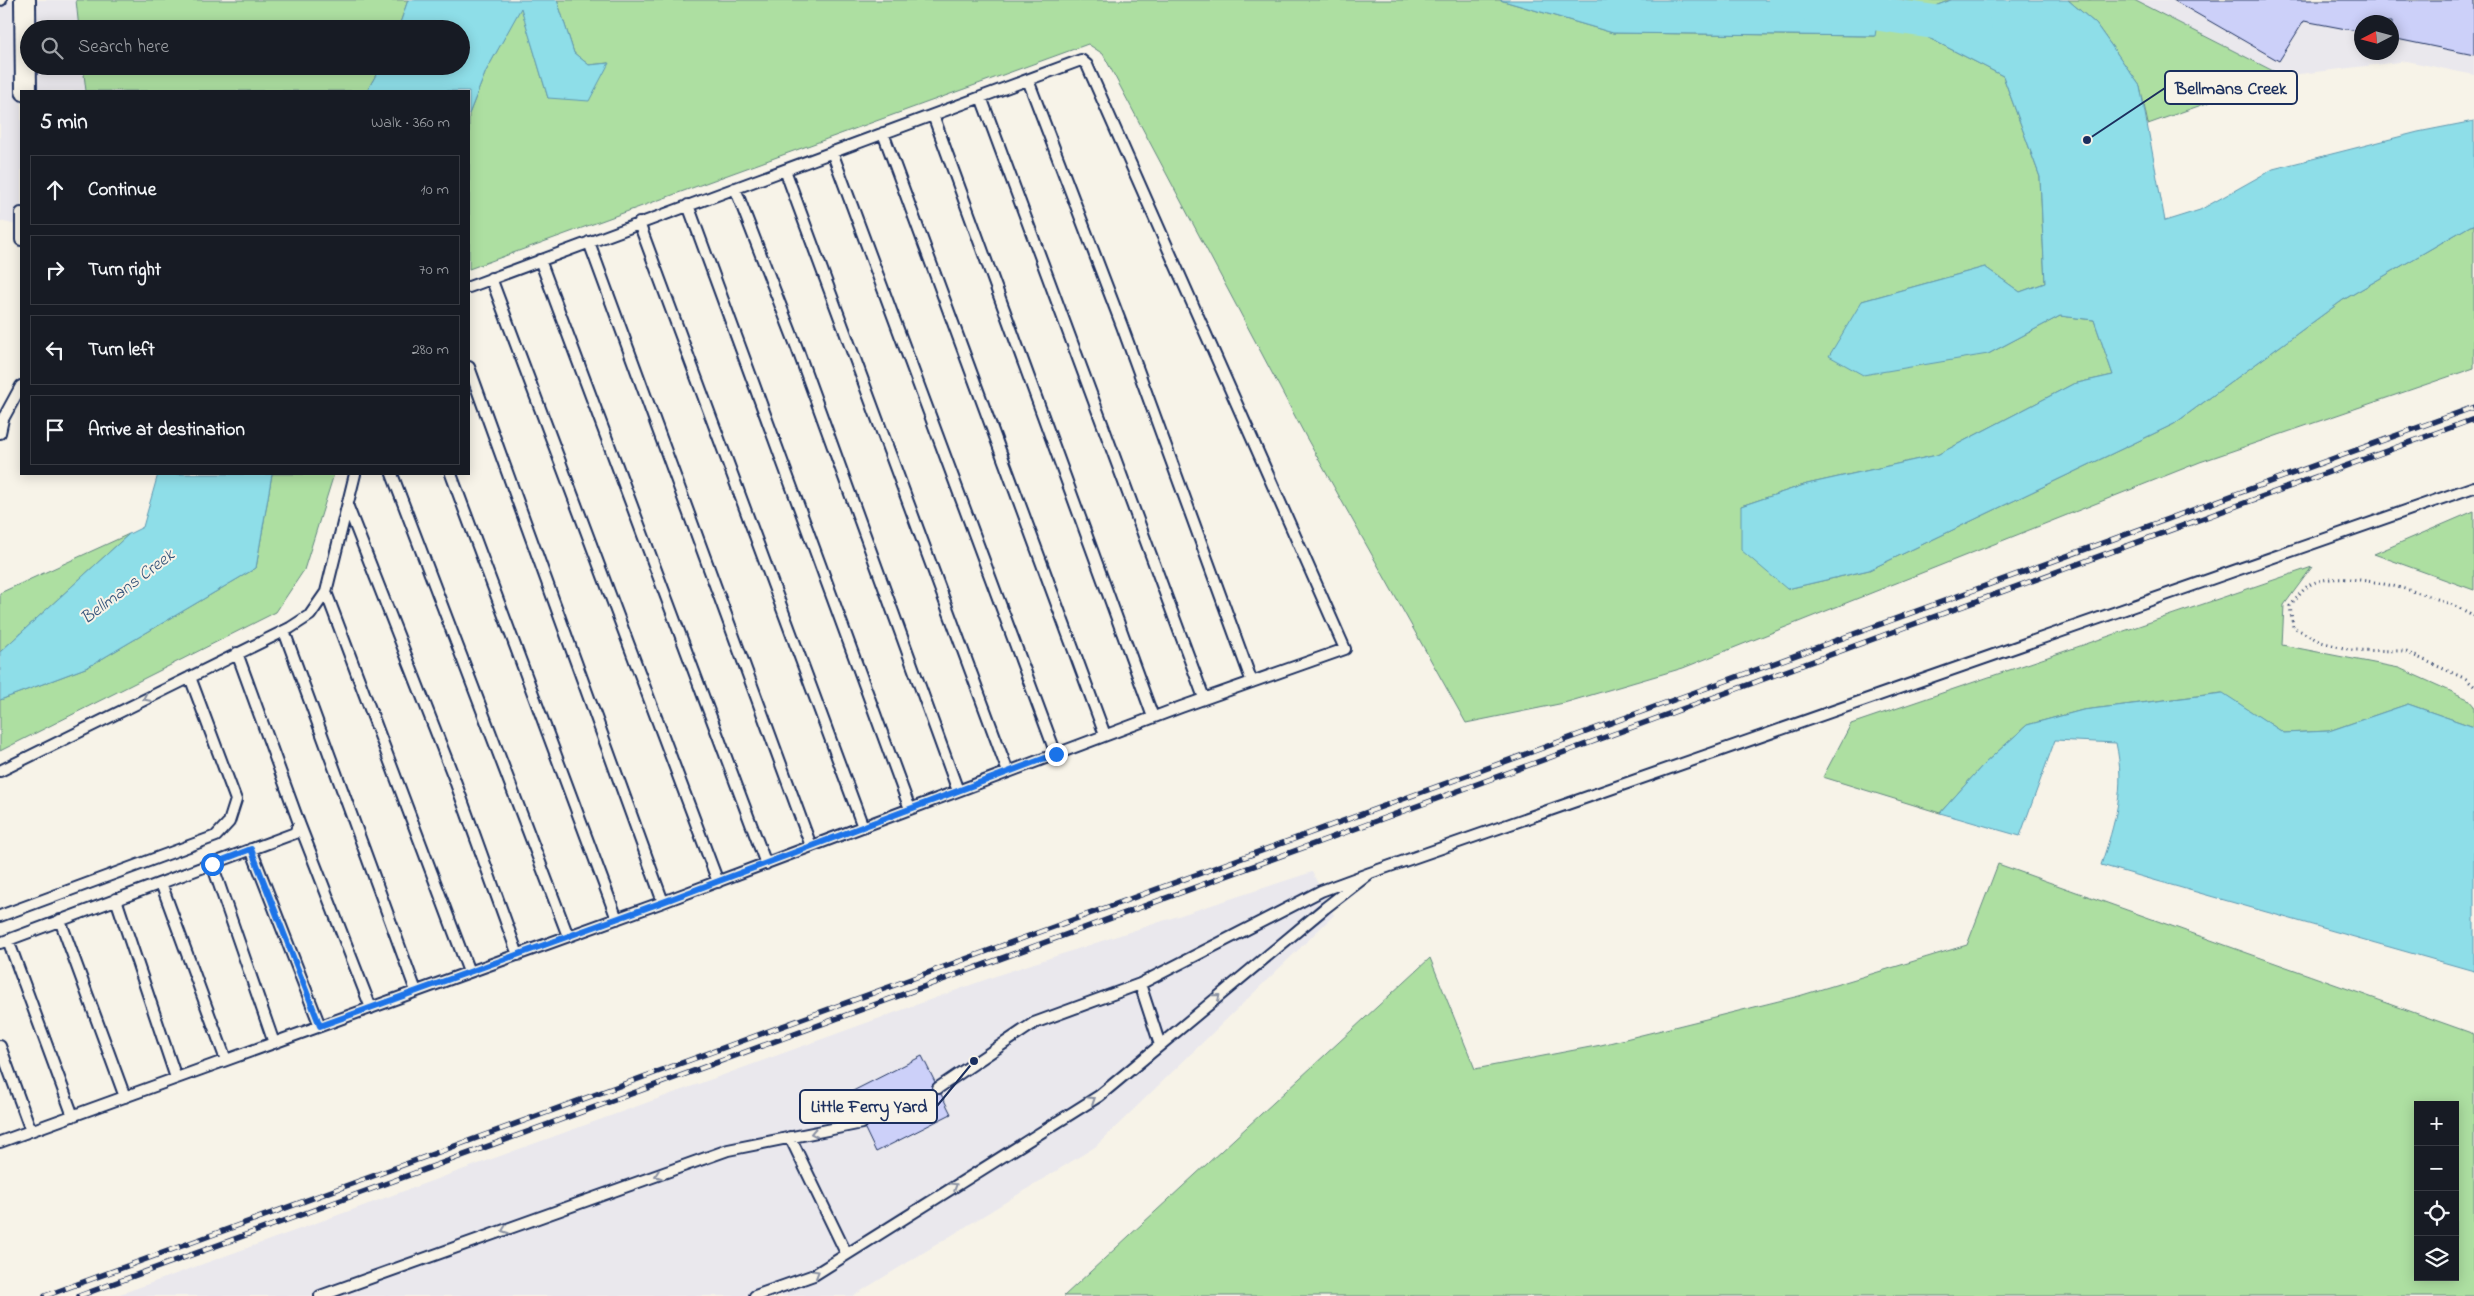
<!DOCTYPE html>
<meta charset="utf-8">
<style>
body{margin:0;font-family:"Indie Flower",sans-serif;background:#20242c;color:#f1f3f6}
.controls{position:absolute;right:15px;bottom:15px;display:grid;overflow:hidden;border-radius:0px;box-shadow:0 2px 12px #0003}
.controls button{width:45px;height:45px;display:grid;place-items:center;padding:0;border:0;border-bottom:1px solid #363941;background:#171b24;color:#f1f3f6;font:25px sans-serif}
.compass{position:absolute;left:2354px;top:15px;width:45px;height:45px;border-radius:50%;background:#171b24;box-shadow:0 2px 12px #0003;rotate:264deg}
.stop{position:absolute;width:15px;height:15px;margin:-11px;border:4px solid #1a73e8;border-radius:50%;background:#fff}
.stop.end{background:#1a73e8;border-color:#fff;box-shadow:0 1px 5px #0008}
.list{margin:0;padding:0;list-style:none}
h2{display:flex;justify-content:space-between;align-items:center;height:65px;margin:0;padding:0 20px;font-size:21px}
h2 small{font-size:16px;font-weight:400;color:#9ea1a6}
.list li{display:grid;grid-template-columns:32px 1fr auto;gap:15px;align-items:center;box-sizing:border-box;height:70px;margin:0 10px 10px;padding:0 10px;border:1px solid #363941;border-radius:0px}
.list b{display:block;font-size:19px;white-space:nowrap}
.list em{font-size:16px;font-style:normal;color:#9ea1a6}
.icon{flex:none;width:28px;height:28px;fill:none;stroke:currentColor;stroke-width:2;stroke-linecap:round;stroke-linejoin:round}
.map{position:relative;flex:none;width:2474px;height:1296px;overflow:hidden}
.search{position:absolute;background:#171b24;box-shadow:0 2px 12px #0003;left:20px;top:20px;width:450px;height:55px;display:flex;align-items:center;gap:12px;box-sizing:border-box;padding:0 18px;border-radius:28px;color:#9ea1a6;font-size:19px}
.panel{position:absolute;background:#171b24;box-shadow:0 2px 12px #0003;left:20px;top:90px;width:450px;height:385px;border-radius:0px}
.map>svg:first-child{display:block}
.built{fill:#eae8ed;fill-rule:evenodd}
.green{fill:#addfa1;stroke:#648780;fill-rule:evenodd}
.water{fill:#8edee8;stroke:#6098b1}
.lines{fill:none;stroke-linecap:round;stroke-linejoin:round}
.river{stroke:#8edee8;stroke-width:34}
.building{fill:#ccd0f9;stroke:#1b2f5e}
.lane-casing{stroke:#1b2f5e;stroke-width:14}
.street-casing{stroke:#1b2f5e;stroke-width:24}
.path{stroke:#1b2f5e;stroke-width:3;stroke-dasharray:1 4;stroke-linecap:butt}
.lane{stroke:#f7f3e8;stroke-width:10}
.street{stroke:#f7f3e8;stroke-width:20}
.rail-casing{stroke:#1b2f5e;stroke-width:5.5}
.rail{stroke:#f7f3e8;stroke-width:4;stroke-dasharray:11;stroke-linecap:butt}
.oneway{stroke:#8991a3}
.route{stroke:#1a73e8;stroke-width:6}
.labels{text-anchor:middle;stroke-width:4;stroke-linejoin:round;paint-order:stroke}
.water-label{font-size:18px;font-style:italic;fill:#32527a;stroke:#f7f3e8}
.leader{fill:none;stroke:#1b2f5e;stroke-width:2}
.callout-dot{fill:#1b2f5e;stroke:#f7f3e8;stroke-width:2}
.callout{fill:#f7f3e8;stroke:#1b2f5e;stroke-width:2}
.callout-label{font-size:18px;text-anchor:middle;font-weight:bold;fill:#1b2f5e}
</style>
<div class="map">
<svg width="2474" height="1296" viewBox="0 0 2474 1296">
<rect width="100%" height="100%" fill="#f7f3e8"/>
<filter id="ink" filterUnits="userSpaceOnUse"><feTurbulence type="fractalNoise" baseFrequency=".02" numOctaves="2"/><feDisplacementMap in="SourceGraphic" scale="10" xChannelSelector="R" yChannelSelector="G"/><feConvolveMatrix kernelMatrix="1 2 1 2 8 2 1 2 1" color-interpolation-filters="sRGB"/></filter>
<g filter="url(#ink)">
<path class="built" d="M0,0H76L79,29H29V66H83L86,91H21V226L0,221Z
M2134,0H2474V75L2407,61L2283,76ZM2362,22H2392V52H2362Z
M1312,872L1334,915L1095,1147L853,1296H115L1001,974Z"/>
<path class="green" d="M76,0H408L398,29H79Z
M557,0H1500L1613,33L1874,36L1881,0H1951L1935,6L1923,35L2003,76L2040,177L2045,283L2020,292L1985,267L1862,301L1988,354L2060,316L2094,320L2113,375L2073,384L1937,455L1807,484L1741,506L1787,589L1869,570L2174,424L2343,300L2470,226L2474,225V368L2200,462L1683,668L1564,703L1466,723L1306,437L1103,54L1088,44L469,269V114L486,71L521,7L548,98L608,63L589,65L574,53Z
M2068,0H2134L2283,76L2148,124L2140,86L2096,24Z
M83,66H381L367,91H86Z
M272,474H334L304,570L276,612L0,751V700L88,667L256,568Z
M2474,511V590L2374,554Z
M129,534L0,652V593Z
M2312,567L2284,605L2282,645L2399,668L2468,699L2474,706V727L2408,704L2329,731L2284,733L2222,693L2083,710L2027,725L1983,765L1940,813L1823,777L1851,724Z
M1998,864L2474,1034V1296H1064L1430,958L1475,1069L1601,1045L1799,996L1967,945ZM2418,1105H2455V1277H2418Z"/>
<path class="water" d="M408,0H557L574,53L589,65L609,63L589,101L548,98L521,8L486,71L469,114V91H367L381,66H461V29H398Z
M1500,0H1881L1875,36L1613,33Z
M1951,0H2068L2096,24L2140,86L2165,221L2200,210L2273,169L2418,132L2474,121V225L2470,226L2343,300L2174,424L1869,570L1787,589L1741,550V506L1807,484L1937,455L2073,384L2113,375L2094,320L2060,316L1988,354L1863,375L1829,356L1862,301L1985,267L2020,292L2045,283L2040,177L2003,76L1923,35L1935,6Z
M158,474H272L256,568L88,667L0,700V652L129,534L143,527Z
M2223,693L2284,733L2329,731L2408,704L2474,727V971L2101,865C2115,823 2126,788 2116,743L2055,740L2020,836L1940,813L1983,765L2027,725L2083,710Z"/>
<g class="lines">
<path class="river" d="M1785,0L1975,28"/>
</g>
<path class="building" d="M2173,0H2474V55L2392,38V22H2362V32L2304,21L2279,61Z
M922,1056L935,1082L932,1085V1091L935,1094H941L951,1114L876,1152L865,1129L869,1125L867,1119L859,1117L847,1094Z"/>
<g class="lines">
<g class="lane-casing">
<path id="lane" d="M0,0H1
M1028,80L1122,326L1252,682
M981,97L1204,698
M933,115L1153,717
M883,133L1105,735
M832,152L1056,754
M785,170L1008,772
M735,188L797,348L958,791
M688,205L910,809
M21,213V240
M639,223L863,827
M589,242L811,846
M540,260L766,864
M491,278L718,882
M469,367L663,902
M0,433L3,419L21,386
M392,474L568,936
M451,474L617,919
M348,507L454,778L518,955
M326,592L469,972
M284,631L416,991
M0,771L290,628L310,615L326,592L355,474
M299,823L371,1008
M251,849L320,1026
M212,864L274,1043
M1370,873L2474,487
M161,883L226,1060
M116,899L176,1078
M0,916L216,836L229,822L236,800L190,677
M60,920L125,1097
M8,940L73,1116
M0,943L295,833L299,823L237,653
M1140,984L1160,1045
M0,1046L31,1131
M790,1137L846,1253
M0,1142L663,902L1181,707L1345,649L1087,65L1081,60L469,287
M320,1296L728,1150L862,1123
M755,1296L814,1275L1099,1096L1325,908L1370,873L1321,891L1140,984L1034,1023L938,1088"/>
</g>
<g class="street-casing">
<path id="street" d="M25,0L26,91"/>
</g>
<path class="path" d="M2474,616C2446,597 2337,564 2308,586C2302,590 2296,600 2290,606L2293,627L2321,642L2351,650L2404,651L2466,679L2474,686"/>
<use href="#lane" class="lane"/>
<use href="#street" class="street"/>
<g class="rail-casing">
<path id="rail" d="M45,1296L2474,407
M79,1296L2474,419"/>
</g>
<use href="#rail" class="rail"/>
</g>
<defs><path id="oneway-chevron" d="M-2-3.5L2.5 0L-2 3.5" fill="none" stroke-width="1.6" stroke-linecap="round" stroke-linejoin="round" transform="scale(1.25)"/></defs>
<g class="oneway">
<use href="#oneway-chevron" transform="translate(146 698) rotate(153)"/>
<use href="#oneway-chevron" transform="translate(1217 997) rotate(-40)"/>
<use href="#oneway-chevron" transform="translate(1092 1100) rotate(-32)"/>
<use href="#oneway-chevron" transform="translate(814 1133) rotate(169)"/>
<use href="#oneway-chevron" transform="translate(658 1175) rotate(160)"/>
<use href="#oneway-chevron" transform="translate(954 1186) rotate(-32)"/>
<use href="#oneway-chevron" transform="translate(505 1230) rotate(160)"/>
<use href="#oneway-chevron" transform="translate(816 1273) rotate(-30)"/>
</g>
</g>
<g class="lines" filter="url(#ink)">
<path class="route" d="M212,864L251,849L320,1026L663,902L1056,754"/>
</g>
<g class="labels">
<g class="water-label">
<text transform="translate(127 586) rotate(-37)" y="6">Bellmans Creek</text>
</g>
</g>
<path class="leader" d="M2087 140L2165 88M974 1061L937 1106"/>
<g class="callout-dot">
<circle cx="2087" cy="140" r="5"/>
<circle cx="974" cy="1061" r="5"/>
</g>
<g class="callout">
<rect x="2165" y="71" width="132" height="33" rx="5"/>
<rect x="800" y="1090" width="137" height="33" rx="5"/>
</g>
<g class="callout-label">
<text x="2231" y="94">Bellmans Creek</text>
<text x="869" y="1112">Little Ferry Yard</text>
</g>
</svg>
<div class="controls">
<button>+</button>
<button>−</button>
<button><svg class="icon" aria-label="locate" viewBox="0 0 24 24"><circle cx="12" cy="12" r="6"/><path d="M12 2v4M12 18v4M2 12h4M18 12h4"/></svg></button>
<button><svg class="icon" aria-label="layers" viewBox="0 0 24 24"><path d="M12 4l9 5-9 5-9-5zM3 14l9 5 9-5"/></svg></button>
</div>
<svg class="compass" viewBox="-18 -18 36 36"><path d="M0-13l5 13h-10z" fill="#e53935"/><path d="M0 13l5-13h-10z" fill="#9ea1a6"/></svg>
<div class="stop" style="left:212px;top:864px"></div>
<div class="stop end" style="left:1056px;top:754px"></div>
<div class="search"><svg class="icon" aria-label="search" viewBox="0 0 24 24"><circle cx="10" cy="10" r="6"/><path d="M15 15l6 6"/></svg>Search here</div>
<section class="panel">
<h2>5 min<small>Walk · 360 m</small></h2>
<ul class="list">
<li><svg class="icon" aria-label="ahead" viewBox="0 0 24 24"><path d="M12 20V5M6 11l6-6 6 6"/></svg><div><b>Continue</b></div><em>10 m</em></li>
<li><svg class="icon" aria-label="right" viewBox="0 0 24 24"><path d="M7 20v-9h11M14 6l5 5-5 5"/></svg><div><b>Turn right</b></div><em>70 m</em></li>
<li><svg class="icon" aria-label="left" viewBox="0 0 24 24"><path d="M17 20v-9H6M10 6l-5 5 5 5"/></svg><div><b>Turn left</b></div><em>280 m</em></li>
<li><svg class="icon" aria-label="arrive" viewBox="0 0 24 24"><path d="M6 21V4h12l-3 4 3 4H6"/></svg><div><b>Arrive at destination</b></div></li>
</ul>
</section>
</div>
